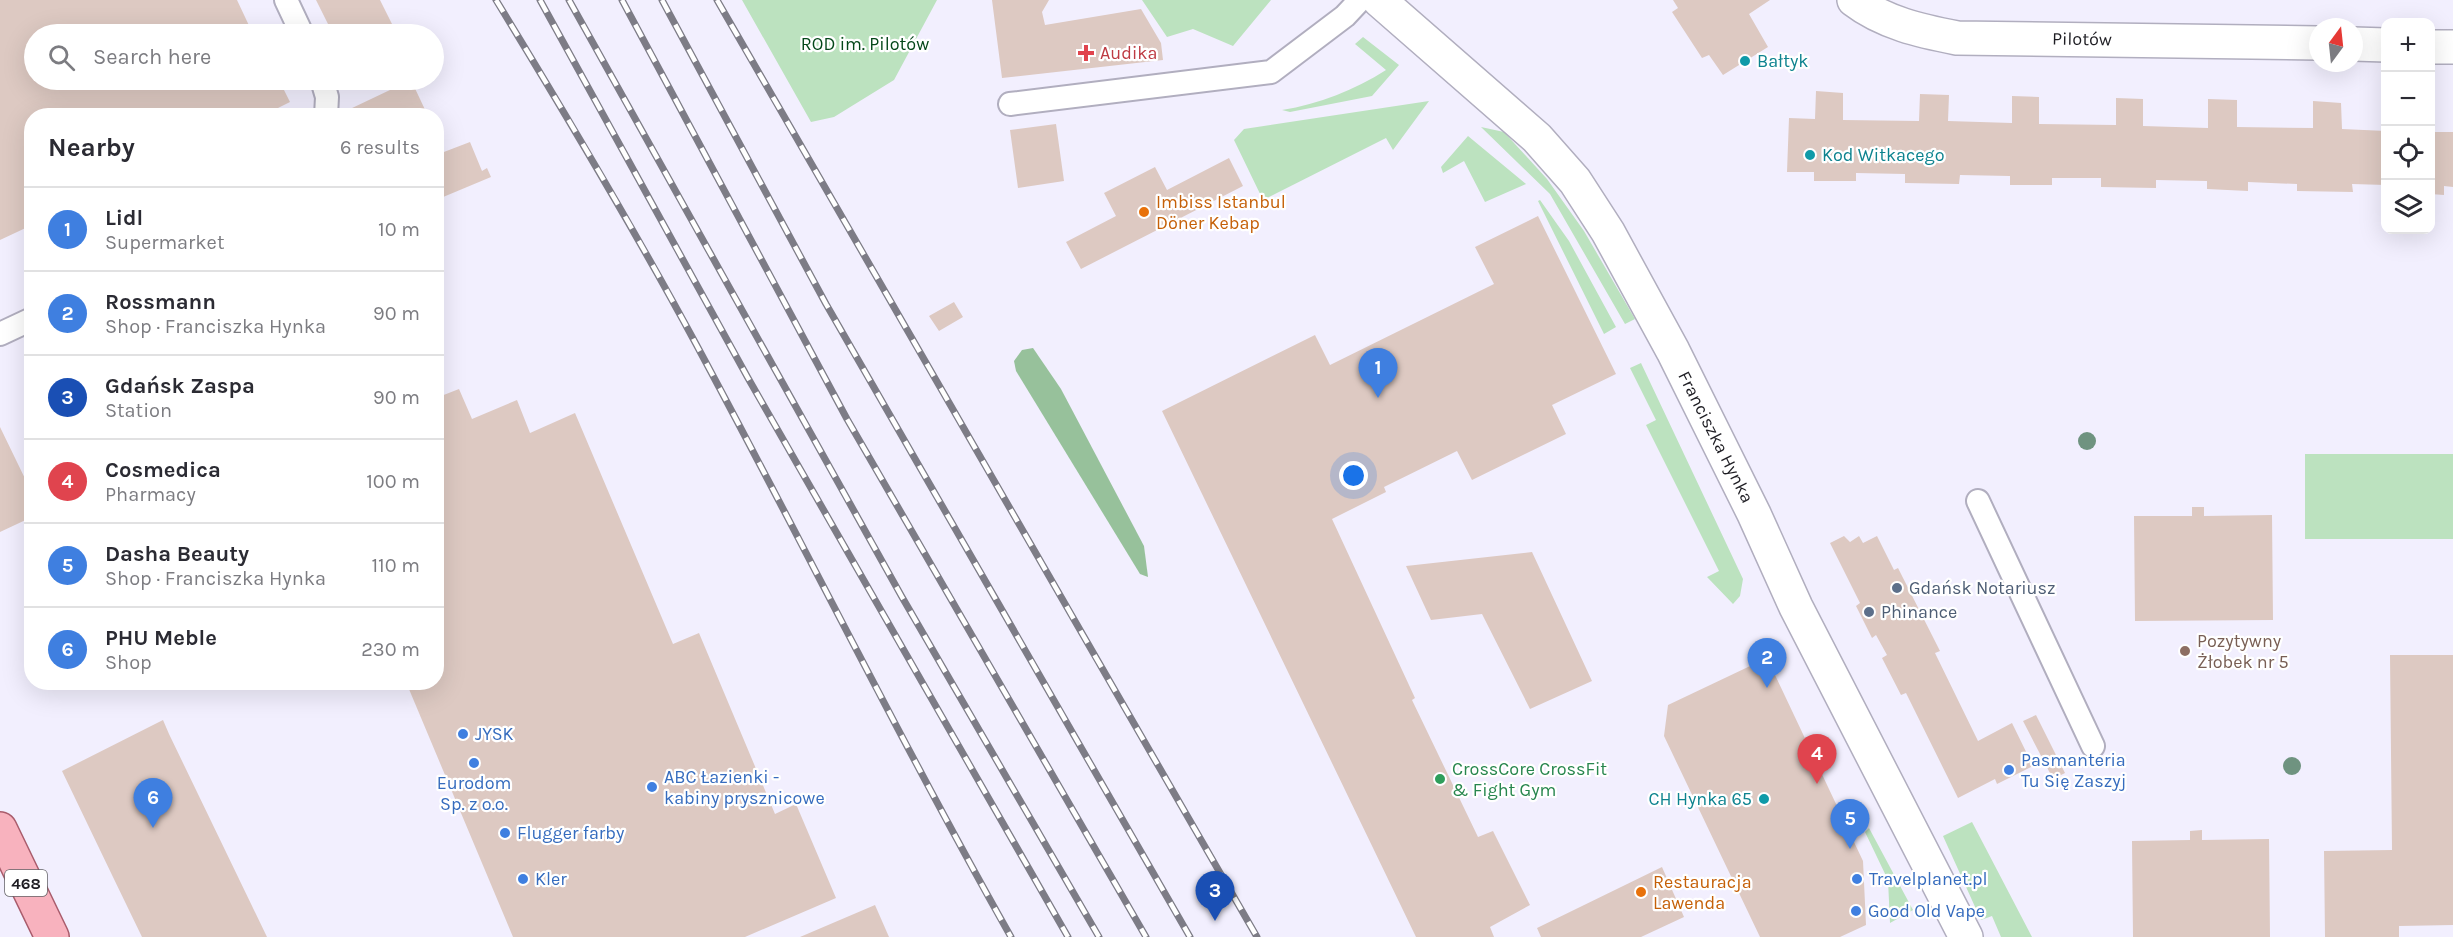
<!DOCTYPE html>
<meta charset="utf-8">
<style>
body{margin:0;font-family:Karla,sans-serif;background:#f2f2f3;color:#2b2b33}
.controls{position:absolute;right:18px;top:18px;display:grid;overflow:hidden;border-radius:12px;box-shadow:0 6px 24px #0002}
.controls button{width:54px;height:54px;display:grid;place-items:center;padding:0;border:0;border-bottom:2px solid #e1e1e2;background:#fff;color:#2b2b33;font:30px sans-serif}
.compass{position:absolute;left:2309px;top:18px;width:54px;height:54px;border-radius:50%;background:#fff;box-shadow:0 6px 24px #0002;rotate:15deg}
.you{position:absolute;left:1354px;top:476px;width:21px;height:21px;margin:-15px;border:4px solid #fff;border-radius:50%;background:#1a73e8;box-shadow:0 0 0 9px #1a73e833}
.badge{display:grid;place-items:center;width:39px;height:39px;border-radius:50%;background:#328456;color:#fff;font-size:20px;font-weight:700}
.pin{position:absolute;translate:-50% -50px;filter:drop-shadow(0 2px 3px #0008)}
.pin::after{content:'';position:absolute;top:32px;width:21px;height:18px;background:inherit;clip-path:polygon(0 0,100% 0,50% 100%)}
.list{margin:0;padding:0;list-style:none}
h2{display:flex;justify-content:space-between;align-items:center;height:78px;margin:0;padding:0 24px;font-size:26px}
h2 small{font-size:20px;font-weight:400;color:#7c7c81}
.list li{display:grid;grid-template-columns:39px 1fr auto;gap:18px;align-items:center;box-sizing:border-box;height:84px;padding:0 24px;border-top:2px solid #e1e1e2}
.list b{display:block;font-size:22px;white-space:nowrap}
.list p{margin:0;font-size:20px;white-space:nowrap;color:#7c7c81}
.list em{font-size:20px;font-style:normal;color:#7c7c81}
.icon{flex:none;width:33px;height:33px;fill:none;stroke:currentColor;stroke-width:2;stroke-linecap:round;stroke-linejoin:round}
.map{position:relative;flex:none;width:2453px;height:937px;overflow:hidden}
.search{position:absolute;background:#fff;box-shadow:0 6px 24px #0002;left:24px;top:24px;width:420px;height:66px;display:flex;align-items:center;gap:15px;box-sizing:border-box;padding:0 21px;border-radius:33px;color:#7c7c81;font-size:22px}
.panel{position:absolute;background:#fff;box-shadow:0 6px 24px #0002;left:24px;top:108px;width:420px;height:582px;border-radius:24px}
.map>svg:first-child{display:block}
.green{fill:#bce2bf}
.forest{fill:#97c19b}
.building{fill:#ddc9c2}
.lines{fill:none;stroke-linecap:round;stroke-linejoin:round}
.service-casing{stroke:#b1aebf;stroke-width:26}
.minor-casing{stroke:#b1aebf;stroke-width:36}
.tertiary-casing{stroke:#b1aebf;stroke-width:36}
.primary-casing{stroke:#a95c6c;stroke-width:36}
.service{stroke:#fff;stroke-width:22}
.minor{stroke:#fff;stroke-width:33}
.tertiary{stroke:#fff;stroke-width:33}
.primary{stroke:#f8b2be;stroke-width:33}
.rail-casing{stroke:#7d7c86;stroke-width:7}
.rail{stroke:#fff;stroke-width:4.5;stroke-dasharray:14;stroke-linecap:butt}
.tree{fill:#6f9380}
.health-dot{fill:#e0444e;stroke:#fff;stroke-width:2}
.culture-dot{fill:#0f9aa8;stroke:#fff;stroke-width:2}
.food-dot{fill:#e8710a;stroke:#fff;stroke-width:2}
.service-dot{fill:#5c6f8a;stroke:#fff;stroke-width:2}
.education-dot{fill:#8d6e63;stroke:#fff;stroke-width:2}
.shop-dot{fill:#3f7fe0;stroke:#fff;stroke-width:2}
.leisure-dot{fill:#2e9e5b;stroke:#fff;stroke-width:2}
.labels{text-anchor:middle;stroke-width:4.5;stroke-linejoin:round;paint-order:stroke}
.shield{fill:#fff;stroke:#626165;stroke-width:1.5}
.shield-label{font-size:16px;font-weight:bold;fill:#1e1d23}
.street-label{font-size:18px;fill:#1e1d23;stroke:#fff}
.park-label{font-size:18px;fill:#044719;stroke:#fff}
.health-label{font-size:18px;fill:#be3a42;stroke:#fff;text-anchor:start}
.culture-label{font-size:18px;fill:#0d838f;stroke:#fff;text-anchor:start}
.food-label{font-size:18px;fill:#c56008;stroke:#fff;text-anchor:start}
.service-label{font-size:18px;fill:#4e5e75;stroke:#fff;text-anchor:start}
.education-label{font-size:18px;fill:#785e54;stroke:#fff;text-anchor:start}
.shop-label{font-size:18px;fill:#366cbe;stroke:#fff;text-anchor:start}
.leisure-label{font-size:18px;fill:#27864d;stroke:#fff;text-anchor:start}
</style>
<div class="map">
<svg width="2453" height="937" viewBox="0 0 2453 937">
<rect width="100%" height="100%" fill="#f2effe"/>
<path class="green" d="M742,0H937L894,80L834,117L811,122Z
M1142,0H1271L1233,46L1193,29L1167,37Z
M1363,37L1399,65L1372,96L1290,112L1282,110C1319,104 1355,90 1386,70L1355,44Z
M1429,101L1393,150L1386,138L1263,200L1234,140L1244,129Z
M1481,127L1504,132L1547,179L1584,231L1635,319L1625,324L1550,194Z
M1468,136L1526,184L1485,202L1464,161L1443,173L1441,167Z
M1540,200L1569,241L1616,327L1604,334L1538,201Z
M1641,363L1743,579L1740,596L1733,604L1707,577L1719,571L1646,425L1656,420L1630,368Z
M2305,454H2453V539H2305Z
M1972,822L2032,937H2001L1992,916L1981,920L1943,836Z
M1869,828L1913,910L1890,923L1888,880L1865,832Z"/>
<path class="forest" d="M1033,348L1061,389L1144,546L1148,577L1140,574L1016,371L1014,361L1022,350Z"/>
<path class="building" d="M0,0H237L253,34H34V80H275L276,83L280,82L290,102L262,116H32V225L0,240Z
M316,0H380L397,34H333Z
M992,0H1049L1042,12L1045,25L1141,9L1161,43L1163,60L1002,78Z
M1673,0H1770L1749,14L1768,47L1723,75L1709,55L1702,58L1672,12L1678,8Z
M411,80L428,116H347L350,109Z
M1816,91L1843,93V120L1919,121L1920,94L1949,95L1948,121L2012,123V96L2039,97V124L2116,125V98L2143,99V126L2208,128V99L2237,100V127L2313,128V101L2341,103L2342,129L2386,131V185L2352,184L2353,192L2297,191V184L2248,182V191L2207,189V181L2156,180V188L2101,187V178H2052V185H2010V176L1960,175L1959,184L1905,183V174L1856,173V181H1814V172H1787L1789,118L1815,119Z
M1056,124L1064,181L1018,188L1010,130Z
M2430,132H2453V187L2444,186V195L2430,194Z
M470,142L482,171L487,168L491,177L436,200V155Z
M1229,158L1243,186L1081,269L1066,242L1116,216L1104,193L1155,167L1167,190Z
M1538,216L1616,374L1552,405L1566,434L1472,480L1457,451L1384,487L1386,492L1332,519L1415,698L1412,700L1478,837L1493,831L1530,905L1490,927L1494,937H1416L1162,411L1315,335L1330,365L1494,284L1475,247Z
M954,302L963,317L939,331L929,316Z
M459,389L472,419L517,400L530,433L575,413L673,644L699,633L775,814L796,804L836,898L745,937H513L406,682H436V398Z
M0,427L32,493V517L0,532Z
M2192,507H2204V516L2272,515L2273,620L2135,621L2134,516H2192Z
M1844,536L1850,542L1859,536L1863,543L1877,536L1894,570L1898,568L1940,651L1935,653L1978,741L2012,723L2033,766L1997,784L1995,779L1958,798L1906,693L1901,695L1882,658L1887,655L1876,635L1872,638L1856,606L1860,603L1830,543Z
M1532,552L1592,681L1530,709L1482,614L1431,620L1406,566Z
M2390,655H2453V925L2399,926V937H2325L2324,851L2392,850Z
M1767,658L1863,861L1866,925L1840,937H1760L1664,736L1668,705Z
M2036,715L2065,773L2053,779L2023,721Z
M163,720L169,734L267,937H142L112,875L62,771Z
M2202,830V840L2269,839L2270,937H2133L2132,841L2190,840V831Z
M1662,867L1684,917L1641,937H1541L1537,928Z
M875,905L889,937H800Z"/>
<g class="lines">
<g class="service-casing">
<path id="service" d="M286,0L302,34
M322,80L327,97L326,116
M1010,104L1271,72L1345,16L1360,0
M0,334L32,319
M1978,501L2093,746"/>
</g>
<g class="minor-casing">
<path id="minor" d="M1854,0C1884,23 1921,31 1957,38L2318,43
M2354,44L2386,45
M2430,47H2453"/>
</g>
<g class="tertiary-casing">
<path id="tertiary" d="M1379,0L1537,138L1575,181L1608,232L1673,351L1754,514L1796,607L1966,937"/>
</g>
<g class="primary-casing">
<path id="primary" d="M0,829L52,937"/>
</g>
<use href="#service" class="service"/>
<use href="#minor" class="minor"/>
<use href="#tertiary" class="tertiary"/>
<use href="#primary" class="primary"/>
<g class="rail-casing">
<path id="rail" d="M496,0C565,113 633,227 696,344C802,541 901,742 1011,937
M540,0L748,378L1068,937
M569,0L902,597L1099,937
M622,0L847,419L1146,937
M662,0L826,304L1190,937
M717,0L1257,937"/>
</g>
<use href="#rail" class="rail"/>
</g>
<g class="tree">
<circle cx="2087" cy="441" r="9"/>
<circle cx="2292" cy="766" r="9"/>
</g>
<path class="health-dot" d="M1083 44h6v6h6v6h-6v6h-6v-6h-6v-6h6z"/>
<g class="culture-dot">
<circle cx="1745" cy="61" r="6"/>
<circle cx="1810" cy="155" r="6"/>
<circle cx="1764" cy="799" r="6"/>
</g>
<g class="food-dot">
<circle cx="1144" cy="212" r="6"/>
<circle cx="1641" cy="892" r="6"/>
</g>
<g class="service-dot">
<circle cx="1897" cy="588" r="6"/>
<circle cx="1869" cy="612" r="6"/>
</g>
<circle class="education-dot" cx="2185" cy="651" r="6"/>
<g class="shop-dot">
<circle cx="463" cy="734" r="6"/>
<circle cx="474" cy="763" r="6"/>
<circle cx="2009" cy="770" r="6"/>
<circle cx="652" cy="787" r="6"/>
<circle cx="505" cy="833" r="6"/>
<circle cx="523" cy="879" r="6"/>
<circle cx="1857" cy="879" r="6"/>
<circle cx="1856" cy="911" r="6"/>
</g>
<circle class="leisure-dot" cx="1440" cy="779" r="6"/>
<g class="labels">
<rect class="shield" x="5" y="870" width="42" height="26" rx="4.5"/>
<g class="shield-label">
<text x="26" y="889">468</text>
</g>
<g class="street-label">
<text transform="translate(2082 39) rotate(1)" y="6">Pilotów</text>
<text transform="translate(1716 437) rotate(63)" y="6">Franciszka Hynka</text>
</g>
<g class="park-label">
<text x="865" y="50">ROD im. Pilotów</text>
</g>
<g class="health-label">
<text x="1100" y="59">Audika</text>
</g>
<g class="culture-label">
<text x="1757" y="67">Bałtyk</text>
<text x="1822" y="161">Kod Witkacego</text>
<text x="1752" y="805" text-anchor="end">CH Hynka 65</text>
</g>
<g class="food-label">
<text x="1156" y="208">Imbiss Istanbul<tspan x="1156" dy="21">Döner Kebap</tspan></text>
<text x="1653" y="888">Restauracja<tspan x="1653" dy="21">Lawenda</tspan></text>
</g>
<g class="service-label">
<text x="1909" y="594">Gdańsk Notariusz</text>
<text x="1881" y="618">Phinance</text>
</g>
<g class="education-label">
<text x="2197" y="647">Pozytywny<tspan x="2197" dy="21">Żłobek nr 5</tspan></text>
</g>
<g class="shop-label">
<text x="475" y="740">JYSK</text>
<text x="2021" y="766">Pasmanteria<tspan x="2021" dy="21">Tu Się Zaszyj</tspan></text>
<text x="664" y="783">ABC Łazienki -<tspan x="664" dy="21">kabiny prysznicowe</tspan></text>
<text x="474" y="789" text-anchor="middle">Eurodom<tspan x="474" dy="21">Sp. z o.o.</tspan></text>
<text x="517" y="839">Flugger farby</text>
<text x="535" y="885">Kler</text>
<text x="1869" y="885">Travelplanet.pl</text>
<text x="1868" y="917">Good Old Vape</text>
</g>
<g class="leisure-label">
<text x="1452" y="775">CrossCore CrossFit<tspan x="1452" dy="21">&amp; Fight Gym</tspan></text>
</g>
</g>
</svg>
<div class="controls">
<button>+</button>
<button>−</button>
<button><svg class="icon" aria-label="locate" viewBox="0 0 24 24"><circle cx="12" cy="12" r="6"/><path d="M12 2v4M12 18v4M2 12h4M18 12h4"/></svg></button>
<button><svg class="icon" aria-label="layers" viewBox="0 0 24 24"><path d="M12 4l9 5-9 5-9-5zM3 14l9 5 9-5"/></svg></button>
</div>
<svg class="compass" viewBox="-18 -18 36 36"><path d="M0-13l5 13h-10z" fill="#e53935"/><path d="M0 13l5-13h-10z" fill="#7c7c81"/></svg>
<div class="you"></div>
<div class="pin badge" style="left:1378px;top:398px;background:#3f7fe0">1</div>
<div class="pin badge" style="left:1767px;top:688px;background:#3f7fe0">2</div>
<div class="pin badge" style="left:1215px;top:921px;background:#1a4fb4">3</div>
<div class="pin badge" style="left:1817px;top:784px;background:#e0444e">4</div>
<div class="pin badge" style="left:1850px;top:849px;background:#3f7fe0">5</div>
<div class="pin badge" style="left:153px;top:828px;background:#3f7fe0">6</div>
<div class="search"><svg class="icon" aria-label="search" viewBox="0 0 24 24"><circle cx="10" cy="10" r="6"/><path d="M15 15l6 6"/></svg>Search here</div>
<section class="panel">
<h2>Nearby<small>6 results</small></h2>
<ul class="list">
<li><span class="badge" style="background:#3f7fe0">1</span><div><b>Lidl</b><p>Supermarket</p></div><em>10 m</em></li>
<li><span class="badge" style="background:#3f7fe0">2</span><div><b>Rossmann</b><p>Shop · Franciszka Hynka</p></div><em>90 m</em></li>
<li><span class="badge" style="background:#1a4fb4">3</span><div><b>Gdańsk Zaspa</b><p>Station</p></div><em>90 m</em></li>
<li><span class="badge" style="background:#e0444e">4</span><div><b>Cosmedica</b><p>Pharmacy</p></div><em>100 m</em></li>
<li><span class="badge" style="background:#3f7fe0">5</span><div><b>Dasha Beauty</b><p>Shop · Franciszka Hynka</p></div><em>110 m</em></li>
<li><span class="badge" style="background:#3f7fe0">6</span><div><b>PHU Meble</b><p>Shop</p></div><em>230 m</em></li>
</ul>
</section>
</div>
